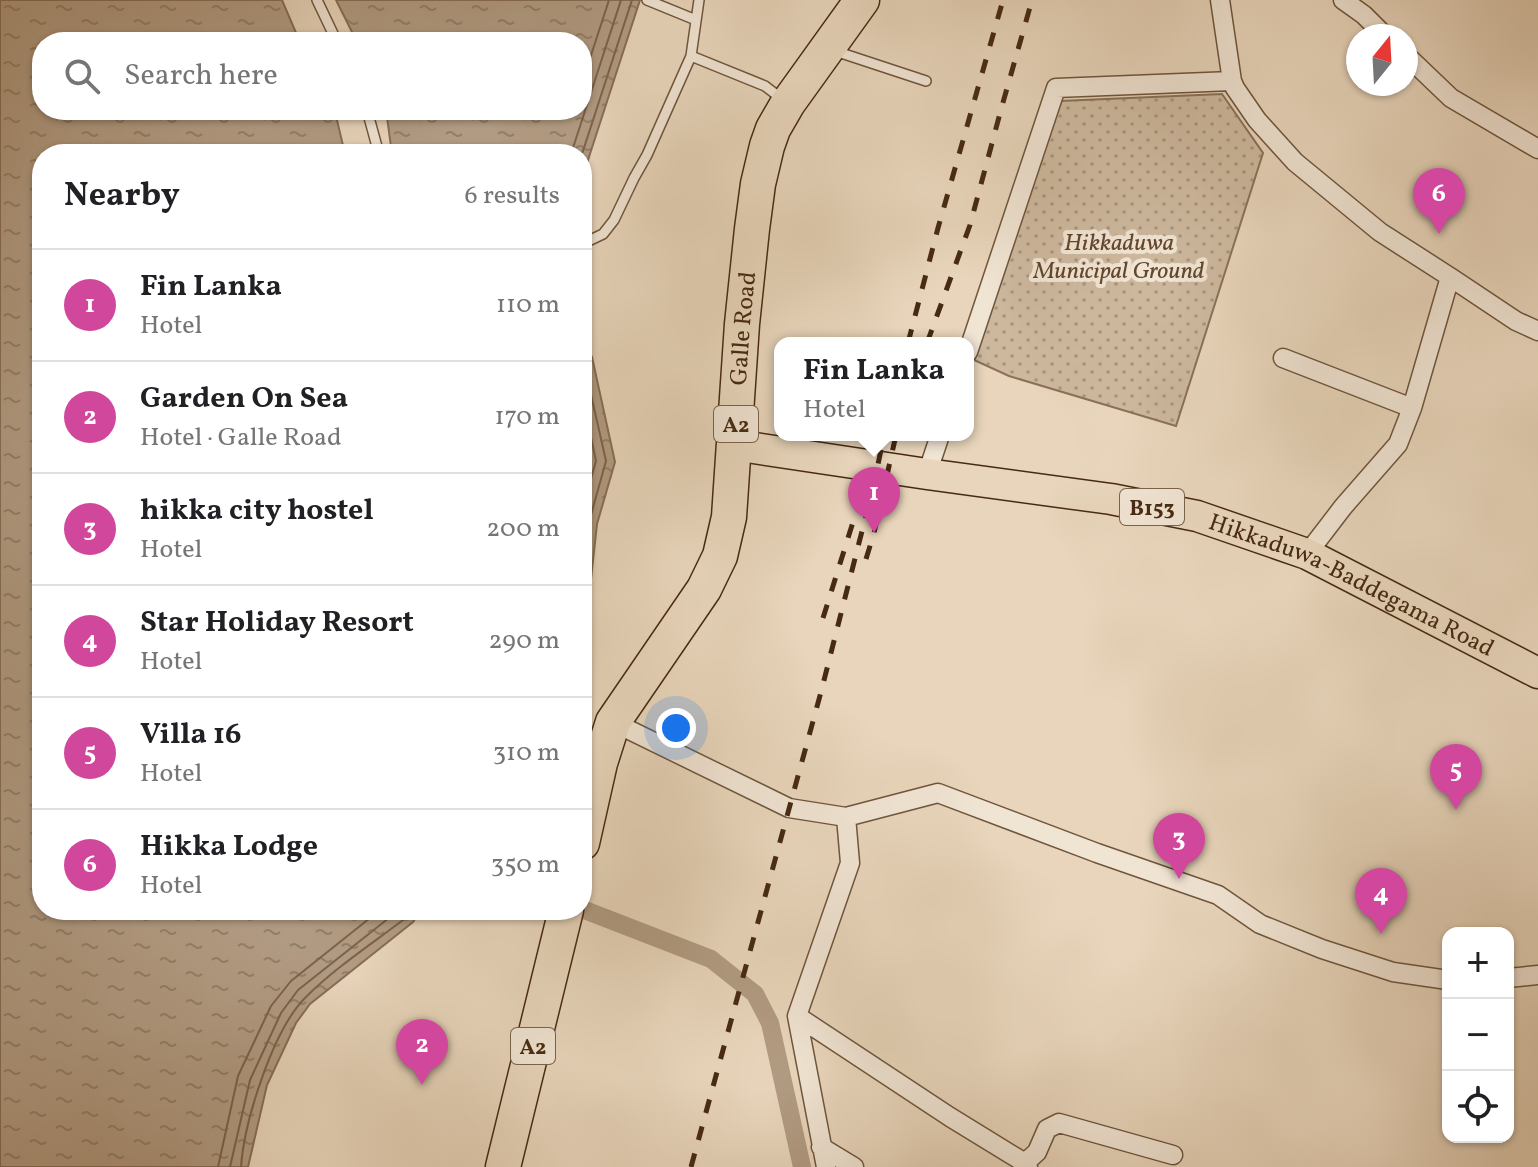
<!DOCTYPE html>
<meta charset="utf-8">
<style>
body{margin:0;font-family:Vollkorn,serif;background:#f6f6f6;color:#202124}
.controls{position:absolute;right:24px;bottom:24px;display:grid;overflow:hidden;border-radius:16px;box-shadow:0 2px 6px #0004}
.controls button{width:72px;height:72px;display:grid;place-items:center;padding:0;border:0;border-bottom:2px solid #e0e0e0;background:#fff;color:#202124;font:40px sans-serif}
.compass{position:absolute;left:1346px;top:24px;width:72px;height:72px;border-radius:50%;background:#fff;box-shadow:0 2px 6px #0004;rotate:18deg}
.you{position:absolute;left:676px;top:728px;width:28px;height:28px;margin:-20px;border:6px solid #fff;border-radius:50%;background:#1a73e8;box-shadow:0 0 0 12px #1a73e833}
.badge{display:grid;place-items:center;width:52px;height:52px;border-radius:50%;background:#ea580c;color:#fff;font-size:26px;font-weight:700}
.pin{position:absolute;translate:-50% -66px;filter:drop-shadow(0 2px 4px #0008)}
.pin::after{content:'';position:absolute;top:42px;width:28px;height:24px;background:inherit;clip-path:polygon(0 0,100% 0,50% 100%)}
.popup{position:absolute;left:774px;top:337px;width:200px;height:104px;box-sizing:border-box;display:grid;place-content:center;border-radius:16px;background:#fff;filter:drop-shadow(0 2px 6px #0005);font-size:26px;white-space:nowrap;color:#757577}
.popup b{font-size:30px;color:#202124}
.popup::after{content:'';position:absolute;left:50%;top:100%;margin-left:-16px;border:16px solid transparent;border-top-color:#fff}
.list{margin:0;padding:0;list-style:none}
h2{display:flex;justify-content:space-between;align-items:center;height:104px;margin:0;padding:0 32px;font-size:34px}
h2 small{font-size:26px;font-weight:400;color:#757577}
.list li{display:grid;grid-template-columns:52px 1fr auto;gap:24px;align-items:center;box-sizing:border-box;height:112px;padding:0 32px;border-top:2px solid #e0e0e0}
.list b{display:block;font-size:30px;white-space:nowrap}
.list p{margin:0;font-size:26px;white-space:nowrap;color:#757577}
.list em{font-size:26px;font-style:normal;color:#757577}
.icon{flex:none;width:44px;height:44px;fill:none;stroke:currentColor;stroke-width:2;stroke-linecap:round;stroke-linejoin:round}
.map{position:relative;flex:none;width:1538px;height:1167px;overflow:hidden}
.search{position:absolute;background:#fff;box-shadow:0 2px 6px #0004;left:32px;top:32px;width:560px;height:88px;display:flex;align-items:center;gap:20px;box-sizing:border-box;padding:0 28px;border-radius:32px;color:#757577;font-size:30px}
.panel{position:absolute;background:#fff;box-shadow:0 2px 6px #0004;left:32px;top:144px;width:560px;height:776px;border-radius:32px}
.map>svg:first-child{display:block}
.park{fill:url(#park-dots);stroke:#8a7158;stroke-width:2}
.water{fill:url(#water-ripples);stroke:#876e55;stroke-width:2}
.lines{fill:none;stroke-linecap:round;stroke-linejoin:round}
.shore{stroke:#7c624a;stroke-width:2}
.canal{stroke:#b19b82;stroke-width:18}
.lane-casing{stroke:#6f553c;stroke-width:12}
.street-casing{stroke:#6f553c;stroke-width:21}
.primary-casing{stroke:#472a12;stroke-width:33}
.highway-casing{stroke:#472a12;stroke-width:37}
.lane{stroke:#f0e4d3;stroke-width:9}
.street{stroke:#f0e4d3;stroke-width:18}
.primary{stroke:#e8d5bb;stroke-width:30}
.highway{stroke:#e8d5bb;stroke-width:34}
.rail{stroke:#472a12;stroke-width:5;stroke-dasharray:14 14;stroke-linecap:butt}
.labels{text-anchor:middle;stroke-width:8;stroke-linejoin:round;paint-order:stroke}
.shield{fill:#f0e4d3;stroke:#7a624c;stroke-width:2}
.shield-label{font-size:22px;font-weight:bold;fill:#472a12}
.park-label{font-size:24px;font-style:italic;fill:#62462e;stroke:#f0e4d3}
.street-label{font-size:24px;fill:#472a12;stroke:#f0e4d3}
</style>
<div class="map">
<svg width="1538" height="1167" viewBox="0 0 1538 1167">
<defs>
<pattern id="park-dots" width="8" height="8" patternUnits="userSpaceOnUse" patternTransform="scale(2)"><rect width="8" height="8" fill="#cdb89e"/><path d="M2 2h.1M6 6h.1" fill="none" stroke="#a8967f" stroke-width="1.8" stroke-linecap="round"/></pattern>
<pattern id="water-ripples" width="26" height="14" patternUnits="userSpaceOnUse" patternTransform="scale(2)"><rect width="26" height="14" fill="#b19b82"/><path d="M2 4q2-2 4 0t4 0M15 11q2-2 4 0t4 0" fill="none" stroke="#927f69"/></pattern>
</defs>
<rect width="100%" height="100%" fill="#e8d5bb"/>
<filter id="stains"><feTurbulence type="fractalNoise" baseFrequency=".0025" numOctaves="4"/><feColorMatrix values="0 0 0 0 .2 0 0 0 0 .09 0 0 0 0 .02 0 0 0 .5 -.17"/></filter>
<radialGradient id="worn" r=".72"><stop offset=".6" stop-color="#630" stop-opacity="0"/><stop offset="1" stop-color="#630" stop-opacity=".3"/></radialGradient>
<path class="park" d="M1222,94L1263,153L1176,426L1009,376L974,360L1060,101Z"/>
<path class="water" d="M0,0H282L300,42H42V110H332L337,120L345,154H42V910H421L413,922L310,1004L296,1023L267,1085L248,1167H0Z
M336,0H640L588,160L582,196V154H392L387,117L385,110H582V42H357Z
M582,338L592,357L615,462L597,524L591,579L582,609Z"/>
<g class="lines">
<path class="shore" d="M582,83L609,0
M571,154L621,0
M582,154L632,0
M582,355L606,461L589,522L582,581
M582,396L596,461L582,510
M218,1167L238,1076L271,1006L291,981L380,910
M230,1167L250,1080L281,1013L298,990L399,910
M241,1167C244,1122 273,1029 306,997C336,967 373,943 407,917L411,910"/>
<path class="canal" d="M582,909L711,959L755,994L770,1023L802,1167"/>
<g class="lane-casing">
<path id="lane" d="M317,0L337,42
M647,0L696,20
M835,51L926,81
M691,56L699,0
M367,110L379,154
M582,244L603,234L614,220L634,178L647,155L691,56L765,86L782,99"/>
</g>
<g class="street-casing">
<path id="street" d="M1220,0L1232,81L1235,88L1257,120L1295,162L1380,232L1450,277L1412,408L1398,444L1343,507L1307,554
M1343,0L1364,15L1385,36
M1406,55L1451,98L1538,149
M1450,277L1516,321L1538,331
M968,352L1056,88L1232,81
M1283,358L1412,408
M927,474L940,435
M613,722L789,808L846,817L938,793L1097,853L1218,895L1260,924L1322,949L1393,972L1448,980
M1508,978L1538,975
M797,1016L950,1117L1025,1163L1028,1167
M821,1147L854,1167
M1025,1163L1037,1152L1047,1129L1059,1123L1173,1155
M826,1167L797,1016L850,863L846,817"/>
</g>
<g class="primary-casing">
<g id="primary">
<path id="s1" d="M734,445L927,474L1111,499L1197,516L1307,554L1538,673"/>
</g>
</g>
<g class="highway-casing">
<g id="highway">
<path id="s2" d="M582,843L600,763L613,722L704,589L720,556L729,517L742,324L752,229L758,184L767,146L773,129L788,103L862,0"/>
<path d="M503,1167L566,910"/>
</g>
</g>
<use href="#lane" class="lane"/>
<use href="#street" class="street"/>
<use href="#primary" class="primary"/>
<use href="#highway" class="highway"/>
<path class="rail" d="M908,343L938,228L1003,0
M927,343L970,225L1002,106L1032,0
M866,559L874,533L896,435
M823,618L853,522
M691,1167L821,692L874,484L884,435"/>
</g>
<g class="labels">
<g class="shield">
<rect x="714" y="406" width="44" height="36" rx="6"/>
<rect x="1120" y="489" width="64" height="36" rx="6"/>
<rect x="511" y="1028" width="44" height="36" rx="6"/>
</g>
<g class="shield-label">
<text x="736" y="432">A2</text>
<text x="1152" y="515">B153</text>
<text x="533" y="1054">A2</text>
</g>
<g class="park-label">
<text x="1119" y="250">Hikkaduwa<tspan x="1119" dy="28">Municipal Ground</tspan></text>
</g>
<g class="street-label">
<text dy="8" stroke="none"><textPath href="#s2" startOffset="552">Galle Road</textPath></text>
<text dy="8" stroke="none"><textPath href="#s1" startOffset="638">Hikkaduwa-Baddegama Road</textPath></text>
</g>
</g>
<rect width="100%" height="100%" filter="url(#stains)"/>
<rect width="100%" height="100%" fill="url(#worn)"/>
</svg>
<div class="controls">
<button>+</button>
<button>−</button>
<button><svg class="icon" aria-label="locate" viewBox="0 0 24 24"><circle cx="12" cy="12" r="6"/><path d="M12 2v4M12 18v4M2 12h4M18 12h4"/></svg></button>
</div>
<svg class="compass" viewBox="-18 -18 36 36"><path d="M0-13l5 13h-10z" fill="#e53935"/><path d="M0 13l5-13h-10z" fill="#757577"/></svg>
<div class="you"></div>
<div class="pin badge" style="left:874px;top:533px;background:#d1479c">1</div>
<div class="popup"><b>Fin Lanka</b>Hotel</div>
<div class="pin badge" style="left:422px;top:1085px;background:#d1479c">2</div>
<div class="pin badge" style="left:1179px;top:879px;background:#d1479c">3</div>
<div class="pin badge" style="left:1381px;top:934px;background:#d1479c">4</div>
<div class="pin badge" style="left:1456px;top:810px;background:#d1479c">5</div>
<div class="pin badge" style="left:1439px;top:234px;background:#d1479c">6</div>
<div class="search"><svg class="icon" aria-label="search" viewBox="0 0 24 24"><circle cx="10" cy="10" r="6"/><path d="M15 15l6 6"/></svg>Search here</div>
<section class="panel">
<h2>Nearby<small>6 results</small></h2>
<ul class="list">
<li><span class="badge" style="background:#d1479c">1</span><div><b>Fin Lanka</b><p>Hotel</p></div><em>110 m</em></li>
<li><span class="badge" style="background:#d1479c">2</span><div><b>Garden On Sea</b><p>Hotel · Galle Road</p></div><em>170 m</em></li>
<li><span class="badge" style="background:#d1479c">3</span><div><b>hikka city hostel</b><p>Hotel</p></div><em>200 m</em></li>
<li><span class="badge" style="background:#d1479c">4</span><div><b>Star Holiday Resort</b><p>Hotel</p></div><em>290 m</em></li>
<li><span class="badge" style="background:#d1479c">5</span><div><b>Villa 16</b><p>Hotel</p></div><em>310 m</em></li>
<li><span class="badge" style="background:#d1479c">6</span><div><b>Hikka Lodge</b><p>Hotel</p></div><em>350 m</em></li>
</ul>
</section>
</div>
